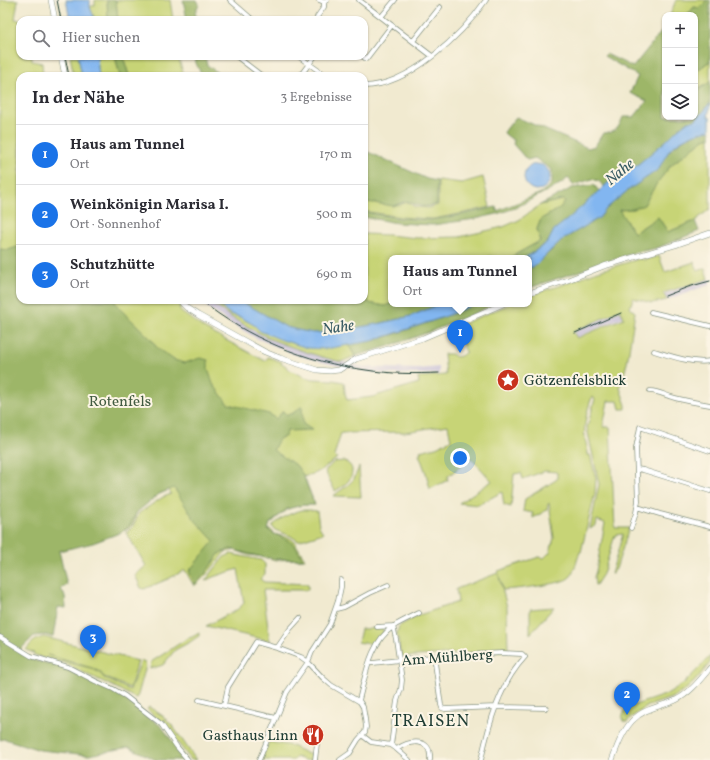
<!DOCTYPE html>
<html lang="de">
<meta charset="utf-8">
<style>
body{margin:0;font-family:Vollkorn,serif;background:#f7f7f7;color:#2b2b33}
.controls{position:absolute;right:12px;top:12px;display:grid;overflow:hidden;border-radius:8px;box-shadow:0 1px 3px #0004}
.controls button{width:36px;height:36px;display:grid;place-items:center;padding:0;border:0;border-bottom:1px solid #e1e1e2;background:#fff;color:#2b2b33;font:20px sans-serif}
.you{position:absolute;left:460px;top:458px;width:14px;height:14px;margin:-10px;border:3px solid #fff;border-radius:50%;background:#1a73e8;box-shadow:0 0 0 6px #1a73e833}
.badge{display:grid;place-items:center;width:26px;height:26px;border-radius:50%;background:#1a73e8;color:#fff;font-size:13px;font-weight:700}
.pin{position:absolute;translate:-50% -33px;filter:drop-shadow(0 1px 2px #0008)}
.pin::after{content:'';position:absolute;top:21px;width:14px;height:12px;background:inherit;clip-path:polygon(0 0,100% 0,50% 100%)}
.popup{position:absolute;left:388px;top:255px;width:144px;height:52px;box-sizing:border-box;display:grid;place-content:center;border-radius:8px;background:#fff;filter:drop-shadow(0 1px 3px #0005);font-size:13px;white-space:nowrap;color:#7c7c81}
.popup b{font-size:15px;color:#2b2b33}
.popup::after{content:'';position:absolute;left:50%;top:100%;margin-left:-8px;border:8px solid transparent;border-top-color:#fff}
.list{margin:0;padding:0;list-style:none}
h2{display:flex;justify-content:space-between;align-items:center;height:52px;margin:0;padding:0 16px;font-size:17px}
h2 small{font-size:13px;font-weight:400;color:#7c7c81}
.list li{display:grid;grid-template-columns:26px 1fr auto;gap:12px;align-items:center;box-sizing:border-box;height:60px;padding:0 16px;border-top:1px solid #e1e1e2}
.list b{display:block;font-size:15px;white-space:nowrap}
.list p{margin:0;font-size:13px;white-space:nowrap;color:#7c7c81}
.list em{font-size:13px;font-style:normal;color:#7c7c81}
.icon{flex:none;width:22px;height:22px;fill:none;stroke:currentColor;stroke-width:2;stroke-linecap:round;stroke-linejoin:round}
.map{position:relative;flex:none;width:710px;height:760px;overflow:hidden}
.search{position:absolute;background:#fff;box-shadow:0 1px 3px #0004;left:16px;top:16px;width:352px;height:44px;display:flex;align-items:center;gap:10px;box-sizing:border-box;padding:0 14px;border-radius:12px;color:#7c7c81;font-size:15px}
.panel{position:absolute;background:#fff;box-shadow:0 1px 3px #0004;left:16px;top:72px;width:352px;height:232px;border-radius:12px}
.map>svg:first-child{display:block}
.industrial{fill:#c7c0d9}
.green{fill:#c7d476;stroke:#738855;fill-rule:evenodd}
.forest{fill:#9db667;stroke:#5e7a4e}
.water{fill:#82b6f0;stroke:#507a92}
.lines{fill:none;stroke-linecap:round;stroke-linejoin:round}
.minor-casing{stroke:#889482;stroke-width:5.5}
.major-casing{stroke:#889482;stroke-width:6}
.minor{stroke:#fff;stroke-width:4}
.major{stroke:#fff;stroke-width:5}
.rail{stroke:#1f3d34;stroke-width:1}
.labels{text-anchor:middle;stroke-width:4;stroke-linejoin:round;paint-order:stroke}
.poi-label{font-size:15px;fill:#1f3d34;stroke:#fcf5e5;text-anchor:start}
.park-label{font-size:15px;fill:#415b41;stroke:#fcf5e5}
.street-label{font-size:15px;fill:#1f3d34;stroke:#fcf5e5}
.water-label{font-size:16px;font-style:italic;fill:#385b63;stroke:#fcf5e5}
.quarter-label{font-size:17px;letter-spacing:1px;fill:#1f3d34;stroke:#fcf5e5}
</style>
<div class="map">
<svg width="710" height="760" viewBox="0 0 710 760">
<rect width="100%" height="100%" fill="#fcf5e5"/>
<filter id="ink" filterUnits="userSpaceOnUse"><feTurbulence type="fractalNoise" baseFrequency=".025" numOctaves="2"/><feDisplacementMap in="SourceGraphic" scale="8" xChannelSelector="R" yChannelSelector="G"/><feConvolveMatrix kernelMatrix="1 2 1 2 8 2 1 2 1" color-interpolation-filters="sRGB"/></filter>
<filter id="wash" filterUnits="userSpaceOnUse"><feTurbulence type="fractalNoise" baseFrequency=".012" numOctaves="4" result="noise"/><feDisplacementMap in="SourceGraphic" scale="16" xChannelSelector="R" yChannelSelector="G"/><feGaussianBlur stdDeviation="0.9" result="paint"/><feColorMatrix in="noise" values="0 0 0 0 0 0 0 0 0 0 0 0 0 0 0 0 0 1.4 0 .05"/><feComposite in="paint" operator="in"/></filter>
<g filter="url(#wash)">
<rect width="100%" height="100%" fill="#f1ead0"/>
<path class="industrial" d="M710,279V285L691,291L667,300L664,294Z
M197,300H207L231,317L257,332L270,338L322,357L365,367L417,369L439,367V374H390L367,372L322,362L296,355L256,338L227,321Z
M620,311L623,317L577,337L574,332Z"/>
<path class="green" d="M0,0H18L15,19L20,20V56H32V61L42,63L43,75V76H20V300H175L182,307H179L181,312L205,329L265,361L268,357L282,362L281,364L285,365L290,370L305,377L313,379L332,380L344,382L345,393L347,400L372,397L419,383L418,377L446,375L444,354H452L456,357L461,356L466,352L455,327L510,304H529V295L559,286L595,272L642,258L643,260L659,256L665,272L694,262L698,270L705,269L708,279L663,293L667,300L652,303L633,298L630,308L635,312L627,363L620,388L626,405V409H620L618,401H608L603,427H610L615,528H629L616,569L612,574H611L623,534L615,535L603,574L596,585H595L594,577L596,571L605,523L597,520L596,525L590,529L599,484L587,428L595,399L592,397C587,410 583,426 585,439C586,444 588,449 588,455H590L596,478L595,493L581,552H580C577,559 574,574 569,578C560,585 516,589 503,590L498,571L539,557L544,558L550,552L554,538L549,503L548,504L547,510L533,518V513L523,511L525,499L556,480L557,479V472L545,471L523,479L521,473L514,474L511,507L504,505L502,492L478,505L459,503L492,481L471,458L447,477L448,480L430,489L426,473L419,454L421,453L420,451L436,447L451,440L448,425L405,432L341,433L334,456L337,458L323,469L316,473L303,477L305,479L315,505C306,505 295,504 287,510C279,515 274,522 266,526L267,529L271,530L275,534L290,538L294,541L305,559L271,560V555L264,557L248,555L235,550L225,552C215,564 207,576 194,586L185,570L168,579L144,589L141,588L135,575L146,566L126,532L133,527L139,513L163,497L171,494L169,490C159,494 144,499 139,508C134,516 136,522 129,528L87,544L0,488ZM620,310L624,318L577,338L573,332Z
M95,0H107L108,20H95L90,7L95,5Z
M116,0H170L173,20H118Z
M676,0H707L699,8L694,7L688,15H670Z
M70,56H78L82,76H74Z
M98,56H115L120,76H99L97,58Z
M123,56H178L184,76H129Z
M710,61V82L695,92L696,71Z
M710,137V209L695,221L668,232L658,217L634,233L618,210L633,209L657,183L671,165L704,139Z
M483,177L490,207L464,213L433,219L401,217L364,211V198L368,200L400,205L407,202L415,207L428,208L438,205V180L462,183Z
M562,200L565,201L559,209L541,219L537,229L540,241L509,258H498L489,256L487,258H391V304L385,306L368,303L364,287V234L388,235L417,238L459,237L503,227L519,220L540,205Z
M207,300H213L230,314L240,317L254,325L260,331L325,349L348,344L355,356L341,362L322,357L297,349L270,339L257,332L231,317Z
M344,461C349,464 352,466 352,471C352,481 343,486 335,491L325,471L334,462Z
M359,467L361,497L333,496L348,485L354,479Z
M302,510H310L317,511L319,526L323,533L298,541L291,536L275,530L272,526C283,517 288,514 302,510Z
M231,554L261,560L265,564V574L260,579L264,582L308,584V590H263L270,641L206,626L238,609L244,603L238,569L213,577L205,581L224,557Z
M498,573L507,607L508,652L445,654L401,657L397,633L399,626L419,615L458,602L456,589Z
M554,607L530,634V609Z
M382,628L384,632L374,645L358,642L361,629Z
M199,633V636L190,642L175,650L163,665L150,669L151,662L188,638L192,637Z
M44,637L138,661L130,688L104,677L100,672L92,668L47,655L74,664L91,668L100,673L104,678L130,690L141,661L145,663L146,666L145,669L138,695L136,698L133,697L113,686L88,675L64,663L43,658L33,654L34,653L26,650C32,642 35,639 44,637Z
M710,656V663L695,681L684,691L671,698L648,706L633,716L627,722L623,721L622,718L626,708L665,695L684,683L699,668Z
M149,707L163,716L172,725L196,760H191L165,726L149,711L147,709Z
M269,742L292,746L310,755L315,756L314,760H304L296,757L294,760H261Z"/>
<path class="forest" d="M107,0H116L118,20H108Z
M183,0H197L199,4L195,12L197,20H187Z
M707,0H710V61L696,71L695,73V15H688L694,7L699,8Z
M662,31L665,32V117H695V92L710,82V104L708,105L704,111L695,120L686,123L678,129L667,140L636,166L610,181L604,187L599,181L592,179L574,185L568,178L562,183L515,208L497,214L475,219L433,225L397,223L364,217V212L399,218L431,220L465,214L496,207L497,211L541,193L552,184V170L535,158L527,160L513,144L514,141L505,134L504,132L516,117L588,148L595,146L603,133C616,133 618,129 623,117H634L647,101L630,93L638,76L604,56L606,54L633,67Z
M115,56H123L129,76H120Z
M195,56H205L207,65L222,76H202L196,63Z
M705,130H710V137L704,139L671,165L657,183L644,205L633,209L619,210L634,233L658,217L668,232L695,221L699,231L657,248L633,253L529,288V268L533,267L565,238L599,218L607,208L627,191L659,169C667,147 684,138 705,130Z
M364,150L427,179L437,181V204C425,208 419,207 407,201L393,206L367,202L364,200Z
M594,185L599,191L568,219L554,230L548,242L531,254L524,258H509L540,241L537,229L541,219L559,209L565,201L562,200L540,205L572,188Z
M20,246V300H114L118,307L150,338L158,349L174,360L185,363L200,358L208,360V369L213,384L228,404L269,414L276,419L283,411L287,415L293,413L302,406L303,424L312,430L287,431L286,436L279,439L273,450L297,466L303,475L315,505H303L287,509L270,523L268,530C276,536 287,538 294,545C298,549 300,555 303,559H272L271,558H266L230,549L220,553L204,575L195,584L189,571L214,541L194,519L174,488L159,494L137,512L130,525L122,532L93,543L59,551L67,585L61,589L65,596L66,608L58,607L53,637L45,635L34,636L18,652L36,661L56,665L70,671L112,690L133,704L162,727L186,760H156L129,747L89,755L40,750L5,739L0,740V249L8,250Z
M364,287L369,303L385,306L391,304H440L411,316L382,323L334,332L313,333L298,330L286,327L239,300H364Z
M472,304H495C450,325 403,343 355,356L348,344L372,341L392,335L444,317L468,307Z"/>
<path class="water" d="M66,0H90V7L95,20H70Z
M78,56H98L97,59L99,76H82Z
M710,104L708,117H710V130C697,132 682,139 672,147C667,153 662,162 659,169L627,191L607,208L599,218L565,238L555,246L539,262L533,267L529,268V258H524L531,254L548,242L554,230L568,219L610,181L636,166L667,140L678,129L686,123L695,120L704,111L708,105Z
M524 177a13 13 0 1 1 26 0a13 13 0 1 1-26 0Z
M213,300H239L286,327L298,330L313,333L334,332L382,323L411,316L440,304H472L468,307L444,317L372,341L325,349L308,348L282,340L260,331L254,325L240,317L230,314Z"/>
</g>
<g filter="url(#ink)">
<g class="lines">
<g class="minor-casing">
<path id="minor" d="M230,0L253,20
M319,0L324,2L327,0
M359,0L432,56
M381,17L395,0
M317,20V17L324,7V2
M413,41L440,7
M236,56L262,76
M298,56L326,76
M362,56L366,59L392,25
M300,76L315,56
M364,86C409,86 462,35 486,0
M651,312L710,326
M654,351C670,356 693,364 710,361
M650,391C659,391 666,396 675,398C686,401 698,403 710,405
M637,469L643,470L710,491
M637,507L660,514L710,527
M631,528L636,513L638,501L636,448L640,427L710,451
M336,609L344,607L370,593L388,585
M377,627L393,626
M0,637L31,656L68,667L95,681L113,689L125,696L161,724L177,747L188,760
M277,648L290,629L300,618
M434,656L441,705L442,708L445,709L497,707L546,708
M369,663H373L399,660L444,656L502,653L522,654L525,657C499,685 489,724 481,760
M199,700L276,718
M359,700C366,674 370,642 394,626C402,621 411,617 419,613
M224,705L228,687L256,642L277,648L301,657L308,662L323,678L331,685L360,702L363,707L365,719L366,727L365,732L358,740L350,753L340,760
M363,736L371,742L391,745L394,747L409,760
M391,745L397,701L401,689L402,680L396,639L393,626
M397,749C410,740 432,737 430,760
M259,760L287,692L308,662L312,652L330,624L338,601L341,587V580
M315,760L318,735"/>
</g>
<g class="major-casing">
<path id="major" d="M51,0L55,20
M61,56L65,76
M529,293L568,280L604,266L678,244L710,233
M179,300L187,308L198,315L243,340L265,352L280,358L317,370L330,371L339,370L356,359L423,338L503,304
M612,760C617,747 622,732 632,721C644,708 660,707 676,700C690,693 700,680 710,668"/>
</g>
<use href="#minor" class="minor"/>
<use href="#major" class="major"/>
<path class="rail" d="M57,0L61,20
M65,56L69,76
M665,296L688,287L710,281
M200,300C247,338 306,362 366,370C391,374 415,374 439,373
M575,333L621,313"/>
</g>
</g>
<defs>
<g id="sight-disc" transform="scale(1.15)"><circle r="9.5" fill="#c8321e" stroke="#fcf5e5"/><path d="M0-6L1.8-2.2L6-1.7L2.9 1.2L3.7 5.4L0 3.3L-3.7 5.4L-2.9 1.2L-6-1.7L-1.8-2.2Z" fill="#fff"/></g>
<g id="restaurant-disc" transform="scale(1.15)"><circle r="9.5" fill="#c8321e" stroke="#fcf5e5"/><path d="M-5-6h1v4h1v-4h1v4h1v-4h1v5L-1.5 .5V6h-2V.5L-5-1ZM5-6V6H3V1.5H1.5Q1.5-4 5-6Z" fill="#fff"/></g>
</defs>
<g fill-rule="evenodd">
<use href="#sight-disc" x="508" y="380"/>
<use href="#restaurant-disc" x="313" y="735"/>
</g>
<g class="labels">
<g class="poi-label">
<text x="524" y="385">Götzenfelsblick</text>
<text x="298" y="740" text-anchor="end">Gasthaus Linn</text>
</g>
<g class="park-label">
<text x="120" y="406">Rotenfels</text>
</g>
<g class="street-label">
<text transform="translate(447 657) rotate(-4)" y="5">Am Mühlberg</text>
</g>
<g class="water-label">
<text transform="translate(619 171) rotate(-39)" y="6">Nahe</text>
<text transform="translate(338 326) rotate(-8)" y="6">Nahe</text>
</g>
<g class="quarter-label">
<text x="431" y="726">TRAISEN</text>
</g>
</g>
</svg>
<div class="controls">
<button>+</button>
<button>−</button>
<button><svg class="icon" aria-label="layers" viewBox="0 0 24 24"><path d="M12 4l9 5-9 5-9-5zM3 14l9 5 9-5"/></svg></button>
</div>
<div class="you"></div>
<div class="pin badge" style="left:460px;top:353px">1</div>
<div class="popup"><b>Haus am Tunnel</b>Ort</div>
<div class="pin badge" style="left:627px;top:715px">2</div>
<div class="pin badge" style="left:93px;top:658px">3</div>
<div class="search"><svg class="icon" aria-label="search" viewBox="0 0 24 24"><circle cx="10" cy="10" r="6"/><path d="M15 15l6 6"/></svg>Hier suchen</div>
<section class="panel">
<h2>In der Nähe<small>3 Ergebnisse</small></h2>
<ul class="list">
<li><span class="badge">1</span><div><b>Haus am Tunnel</b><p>Ort</p></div><em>170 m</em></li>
<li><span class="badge">2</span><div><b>Weinkönigin Marisa I.</b><p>Ort · Sonnenhof</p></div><em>500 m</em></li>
<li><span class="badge">3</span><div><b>Schutzhütte</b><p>Ort</p></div><em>690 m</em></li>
</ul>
</section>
</div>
